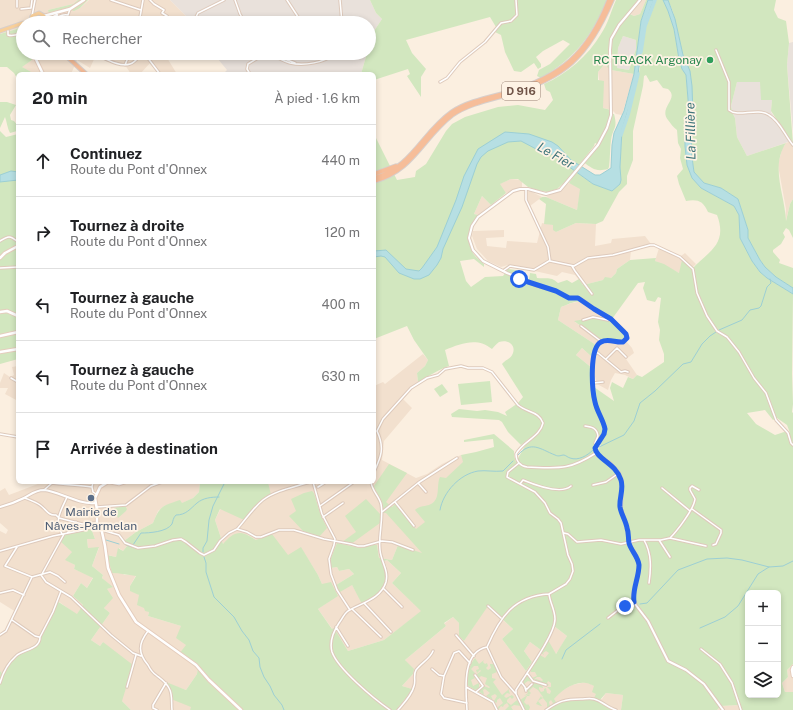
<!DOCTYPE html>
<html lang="fr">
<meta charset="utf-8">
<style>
body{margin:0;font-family:"Public Sans",sans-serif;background:#f6f6f6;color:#202124}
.controls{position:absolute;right:12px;bottom:12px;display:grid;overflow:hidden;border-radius:6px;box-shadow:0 2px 6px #0003}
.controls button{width:36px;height:36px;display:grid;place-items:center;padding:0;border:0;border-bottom:1px solid #e0e0e0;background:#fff;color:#202124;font:20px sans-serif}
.stop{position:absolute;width:12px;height:12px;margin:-9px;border:3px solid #2563eb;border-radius:50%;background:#fff}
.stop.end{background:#2563eb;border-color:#fff;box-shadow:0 1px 4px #0008}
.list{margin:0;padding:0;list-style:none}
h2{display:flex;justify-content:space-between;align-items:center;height:52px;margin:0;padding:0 16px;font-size:17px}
h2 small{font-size:13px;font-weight:400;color:#757577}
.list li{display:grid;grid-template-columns:26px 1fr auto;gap:12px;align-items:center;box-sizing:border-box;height:72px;padding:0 16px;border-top:1px solid #e0e0e0}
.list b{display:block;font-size:15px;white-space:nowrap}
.list p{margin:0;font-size:13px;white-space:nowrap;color:#757577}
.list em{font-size:13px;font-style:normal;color:#757577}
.icon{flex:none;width:22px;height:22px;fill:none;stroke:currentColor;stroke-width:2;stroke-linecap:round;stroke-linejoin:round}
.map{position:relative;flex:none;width:793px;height:710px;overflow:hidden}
.search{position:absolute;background:#fff;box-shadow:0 2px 6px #0003;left:16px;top:16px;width:360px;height:44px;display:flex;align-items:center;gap:10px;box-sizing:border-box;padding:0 14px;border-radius:22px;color:#757577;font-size:15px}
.panel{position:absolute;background:#fff;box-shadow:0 2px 6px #0003;left:16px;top:72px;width:360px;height:412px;border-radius:6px}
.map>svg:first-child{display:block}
.residential{fill:#f2e0ce}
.industrial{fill:#e9e1db}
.green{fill:#d2e7bf;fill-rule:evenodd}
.water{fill:#b6dfe3;stroke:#9ccfd4}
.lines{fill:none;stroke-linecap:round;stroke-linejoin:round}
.stream{stroke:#9ccfd4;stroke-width:1}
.river{stroke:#b6dfe3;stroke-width:3.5}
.minor-casing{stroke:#decabc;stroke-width:3.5}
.tertiary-casing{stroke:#decabc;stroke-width:4}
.secondary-casing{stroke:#e5cdbd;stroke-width:4.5}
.primary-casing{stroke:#d7cfcc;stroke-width:5}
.trunk-casing{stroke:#d7cfcc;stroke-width:5.5}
.minor{stroke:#fff;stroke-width:1.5}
.tertiary{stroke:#fff;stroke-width:2}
.secondary{stroke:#fff;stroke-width:2.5}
.primary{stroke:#f8cf9a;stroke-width:3}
.trunk{stroke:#f6bd99;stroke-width:3.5}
.route{stroke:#2563eb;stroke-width:5}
.leisure-dot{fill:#2e9e5b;stroke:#fef3e5;stroke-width:1.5}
.service-dot{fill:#5c6f8a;stroke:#fef3e5;stroke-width:1.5}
.labels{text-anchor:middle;stroke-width:3.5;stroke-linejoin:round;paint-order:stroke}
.shield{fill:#fef3e5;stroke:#9b8477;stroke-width:1}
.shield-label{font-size:11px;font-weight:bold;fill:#705448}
.leisure-label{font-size:12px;fill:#27864d;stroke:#fef3e5;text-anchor:end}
.service-label{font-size:12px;fill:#4e5e75;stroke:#fef3e5}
.water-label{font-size:13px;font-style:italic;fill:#40767c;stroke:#fef3e5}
</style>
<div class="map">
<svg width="793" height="710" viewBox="0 0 793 710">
<rect width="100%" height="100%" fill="#fbefe0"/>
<path class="residential" d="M0,0H78L73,4L48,10L50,14L80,8L89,0H170L191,21V23H23V27L0,34Z
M640,0H646L640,14L634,16L629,13Z
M30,53H164L177,74H161L151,62L140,74H131L125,65L96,55L90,68L77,60L71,74H47L41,71L39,74H35L21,67L32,60Z
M607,60L611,70L634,74L622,115L616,114L612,110L603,108L598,72L603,66L602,61Z
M791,141L793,144V199L790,204L785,224L786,209L778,165L782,149L786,143Z
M511,179L522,180V187L506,193L499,184Z
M569,183L581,188L577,210L546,197Z
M530,191L542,197L530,206L526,198V192Z
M482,196L491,205L478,215L474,214Z
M542,223L554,225L556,232L576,223L596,224L595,246L611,243L612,239L645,236L651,244L631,251L630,260L617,269L616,273L611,278L583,285L575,275L562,272L557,276L508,265L501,267L488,261L477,249L472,236L473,231L504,230V237L486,238L487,246L506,248L507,241L537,243Z
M659,248L681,256L685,253L696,264L691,269L679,273L655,261Z
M583,301L592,309L608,317L607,319L591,318L575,322L600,340L596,345L558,320L561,307L572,303Z
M626,341L632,348L634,353L626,359L637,375L633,379L625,375L615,373L611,380L608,390L597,384L594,373L596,350L599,345L603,343L607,342L622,343Z
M582,348L592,357V368L576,355Z
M423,354L428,360L425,366L417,373L418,382L403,399L412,408L384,441L382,460L416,478L427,474L442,464L461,455L464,463L425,522L423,554L398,545L392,560L379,558L377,545H372L360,548L355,547L331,568L337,567L339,571L349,569L354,574L336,585H352L363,604L378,596L383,590L388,579L387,567L384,561L387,560L401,573L392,583L422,611L384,640L348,651L334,629L333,630L318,609L338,595L322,584L318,575L301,548L288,556L256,540L248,535L223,544L215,520L221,508L258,504L270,495L268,482H374V386L383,382L385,384Z
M18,366V401L5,394L8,388H0V383L4,373L10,377L14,375L12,367Z
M43,482H200L199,492L193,498L181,504L180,501L164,506L158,511L153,523L136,532L124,541L128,545L123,551L119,548L116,557L108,555L124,575H136L130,586L139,595L145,608L149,612L148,616L181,626L186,645L198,667L197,674L186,690L166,683L172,693L192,707L190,710H131L122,701L103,642L100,646L91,640L110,613L104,608L105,605L107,589L112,587L102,578L103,575L92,566L99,548H88L87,539H95L91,528L66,560L75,565L74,569L93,577L87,588L81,583L73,596L83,605L77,615L58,601L36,645L15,657L2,673L0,671V635L6,631L16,612L0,602V531L6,534L8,530L0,523V491L5,488L9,495Z
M487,606L513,629L502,639L526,671L532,662L524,651L530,642L541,650L554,626L567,636L559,650L552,658L560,692L572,685L586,682L595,686L596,693L601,699H602L606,693L623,695L621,710L551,707L549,710H396L406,698L411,689L402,686L413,674L405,660L446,626L444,624L453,617L459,623V636L464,641Z
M793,664V692H785L782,683L788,677L787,670Z
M739,705L742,710H717L721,706Z"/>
<path class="industrial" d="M170,0H370L376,13L382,19L374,31L369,35V23H191V21Z
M623,36L636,40V49L629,70L617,68L618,48Z
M793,42V132L787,65L789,43Z
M213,53H367L361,74H223L227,70Z
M737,82H760L772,100L771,112L791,141L747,156L737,137L735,118L733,114L731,106Z"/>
<path class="green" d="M78,0H88L80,8L74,11L68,9L49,14L48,10L73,4Z
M370,0H607C591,37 576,57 541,78L537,76L539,70L550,64L570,44L563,40L543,51L536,57L541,64V67L538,69L534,63L521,72L514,71L505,52L501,35L495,32L496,27L490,17L406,40L412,53L426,69L421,77V97L407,76L410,74L408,69L374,80V74H361L367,53H369V35L374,31L382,19L376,13Z
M616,0H638L628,13L634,16L640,14L646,0H648L641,21L634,74L611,70L607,67L606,60L602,61L603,66L598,72V80L604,81L603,108L611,110C609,122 604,134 597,144L595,143L594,146L568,179L557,189L547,192L537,190L528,187L518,179H511L500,184L506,193L491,205L482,196L474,214L478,215C469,227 465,239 473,253C475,257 481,261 484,264V267L474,259L460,261L466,281L471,287L485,277L503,276L508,269L516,270L522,272L524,278L529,279L530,273L536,274L537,278C547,279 551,276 558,283L567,280L572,283L579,279L583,285L603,280L605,277L611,278L616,273L617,269L630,260L656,258L655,261L664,264L679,273L682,260L692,269C709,251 728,244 717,215L708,212C703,201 698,199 686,201L679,184L677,176L683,169L680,158L681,149L678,143L677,130C673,127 671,124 668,120C658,107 680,99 668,89L663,88L657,80L650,82L646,75L644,76L643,86L633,131V160L627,176V184L619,192L603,221L596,224L576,223L556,232L553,230V225L544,224L546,204L539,199L542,197H546L577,210L580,189L569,183L576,172L593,184L612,191L620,184L621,180L620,167L622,130L628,114L640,68L645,26L654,0H663L668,11L674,29L679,59L682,69L686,75L689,111V119L685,131V146L687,165L692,178L701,188L734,206L739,215L740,238L752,261L760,272L767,278L793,294L792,374L793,404L792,412L793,413V664L787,670L788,677L782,683L785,692H793V710H742L739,705L721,706L717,710H621L623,695L606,693L600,700L594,698L596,694L592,692L594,686C592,685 588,683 586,683C573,681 560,692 554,699L556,702L552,705L553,703L551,700L549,702L550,706L547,708V703L543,698L538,701L542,706H541L536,704L541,696L542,698L543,697L538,690L533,687L529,691L531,693L529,695L530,696H527L524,702L527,705L528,704L530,707L529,710H525L520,700L529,694L524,696L528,693L526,690L533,684L532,682L528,681L525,683V686L523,681L527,675L532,682L542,685L543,688L539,687V689L541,692L544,691V689L546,688L547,693L550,694L551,691L547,687H551V683L548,681L547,683L549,685L547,686L546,684L534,680L536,679L542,681L543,680L540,677H537L533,680L532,678L537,676L535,672H531L530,670L540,655L545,658L549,653L546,651L543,653L544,655L541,653L548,640L556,654L567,636L554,626L541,650L530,642L524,651L532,662L526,671L502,639L513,629L488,606L464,641L459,636V623L453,617L444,623L446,626L405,660L414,669L413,674L402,686L412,689L406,698L396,710H190L191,707L171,699L172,693L166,682L186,690L197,674L198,667L179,654L186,645L176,638L181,626L148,616L149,612L145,611L144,608L137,605L139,595L130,591V586L136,576C127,575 120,573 112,573L107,555L116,557L118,548L123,551L128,545L124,541L136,532L153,523C160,505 163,506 180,500L182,503L193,498L199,492L200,482H268L271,495L265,498L244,520L220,509L215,520L223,544C235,530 241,530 256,540L272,534L288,555L301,547L318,575L322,584L331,582L338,596L318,609L332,629L334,628L348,651L384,640L421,611L392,583L401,573L387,560L384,561C393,584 382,594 362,604L352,585L340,592L336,585L354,574L349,569L339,571L337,567L331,568V558L337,543L360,548L372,545H377L379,558L392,560L398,545L422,553L386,513H382L380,523L351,544L342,542L356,532L345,516L366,499L380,514L383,506L374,489V486L389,464L407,473L386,502L392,507L395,504L416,529L425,522L415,510C420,505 425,507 431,504C441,499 436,485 440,477L446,478L463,462L461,455L476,452L494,447L493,439L464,442V440L494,434L514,451V456L516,462L526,444L534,438L531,437L521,445L508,432L502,422L499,420L452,417L451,414L459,409L477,411L485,410L498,412L507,416L505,412L518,403L523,397L502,364C505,360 511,359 513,353C516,344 507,339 499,342C496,344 494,347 492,349C478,337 461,343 445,350L449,366C440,369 427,377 418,382L417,373L425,366L428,360L414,340L407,326L374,339V134L397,180L415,177L416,171L426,164L446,131L452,124L465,117L498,107L518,105L545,110L553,100L550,92L546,90L544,84C567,74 588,56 601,34C608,24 611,11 616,0ZM623,36L636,40V49L629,70L617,68L618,48ZM645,282L643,288L647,300L655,302L658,297L661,298L658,322L660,330L659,340L664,354V362L642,377L637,375L633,379L628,377L623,388L612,382L610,388L614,401L591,385L592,368L576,355L582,348L592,357L596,345L558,320L561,307C567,305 576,300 583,302C590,303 602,313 608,317L606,319L591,318L574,321L602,342H623L627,336L625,332L612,319L638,283ZM765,410L773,420L777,418L787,425L790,433L784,432L775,435L756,424L747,413ZM597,438L601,446L594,453L593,447ZM748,593H778V695H748Z
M668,0H776L774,10L778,18L786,21L789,43L787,65L793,144L771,111L772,100H761L760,82H737L731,106L733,114L735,118L737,137L747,156L786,143C770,167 785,195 786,221L790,204L793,199V238L789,230L786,228L783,233L785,237L781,244L773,250V252L780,260L779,263L793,268V288L776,277L765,267L760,260L748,238V230L738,199L721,188L704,183L694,172L691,150L693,115L691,78L689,71L683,55L673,12Z
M38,15L44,18L45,23H31L33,17Z
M23,27V53H30L32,60L22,67L35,74H18V80L14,73L7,67H0V34Z
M0,102H7L16,105L10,115L11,120L14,121L18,126L17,131L10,133C7,127 7,122 5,117L0,128Z
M613,114H614C618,129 613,127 611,140C610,149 610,158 609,167L608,169C596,172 593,169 583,162C599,144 605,137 613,114Z
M0,131L6,137L18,134V359L0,364Z
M490,381L492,402L461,405L458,384Z
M442,384L448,392L440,397L434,389Z
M312,491L314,493L320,513L327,528L319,537L303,531L289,516L296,511L291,499L304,493Z
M125,506L127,509L126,511L118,518L114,508Z
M91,528L95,539H87L88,548L99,547L92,566L103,575L102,578L113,587L107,589L113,598L104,608L110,613L91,640L100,646L103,642L133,665L122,701L131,710H0V671L2,673L15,657L36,645L57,601L77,614L83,605L73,596L81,583L87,588L93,578L74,569L75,565L65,560L72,552L60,541L65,534Z
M475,658L479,664L484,660L483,662L485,664L487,663L488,666L486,668L488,670L491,668L490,665V664H494L497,672L492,674V678L496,679L493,682L502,695L508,690V688L510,694L507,693L504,696L506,698L512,695L514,697L512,699L510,697L507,700V702L511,705L517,700L521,706L514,705L511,707L513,710H505L509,706L507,703L504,705L503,707L501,706L498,710V707L503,703L500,698L497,700V702L496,703L494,701L497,696L495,694L491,696L493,700L486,696L490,693L485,689L483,690L484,695L478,691L484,686L489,688L490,687L485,684L487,678L481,676L479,678L481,680L480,682L477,677V674L481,671L480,670L477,673L476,670L479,669L478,666H474L471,669L475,673L473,675L475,678L471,680L473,686L479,683V688L475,690L467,685C466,676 469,665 475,658Z
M568,699H594L610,709L616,710H549C553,703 561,701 568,699Z"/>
<path class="water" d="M648,0H654L651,7L645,26L637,81L622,130L620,167L621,180L620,184L612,191L593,184L550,153L538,150L521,141L508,142L488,151L481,157L477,164L462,207L443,249L441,258L437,265L429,275L420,279H414L399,273L385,257L381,256L374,257V251L386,250L406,269L419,271L422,268L437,247L456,200L464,176L478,149L505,132L529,134L552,142L558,146L571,160L595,175H600L611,168L612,145L614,133L624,111L634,74L641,21Z
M663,0H668L675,19L683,55L690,71L692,86L693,115L691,150L694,172L704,183L721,188L738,199L748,230V238L760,260L765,267L776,277L793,288V294L767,278L760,272L752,261L740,238L739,215L734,206L701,188L692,178L687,165L685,146V131L689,119V111L686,75L682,69L679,59L674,29L668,11Z
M11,171L18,172V180L0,182V175Z"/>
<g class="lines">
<path class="stream" d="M719,330L742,320L750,310L759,308L761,306L767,287L771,283L770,279
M599,447L624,435L634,421L640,403L655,391L683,364L691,362L702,344L710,336L716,332
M518,455C531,440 540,449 555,455C559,457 561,455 564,455C567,456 567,457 570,458C578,461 587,456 593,450
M440,510C443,492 460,474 478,471C486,470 494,472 503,471L513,461
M106,540L119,544
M126,545L132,547
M133,545L141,533C149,533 167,532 172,524C173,521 173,518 176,515C186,515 190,509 197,503C203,498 211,497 219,497
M203,552V548L207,541L209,520L213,506L225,482
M204,557L206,563V572L214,597L234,617L242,631L249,640L253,651L259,658L260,667L264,677L270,686L274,695L282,705L284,710
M640,604L647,603L678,570L707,559L727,558L742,560L769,567L783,566L793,561
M700,628L725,617L738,606L758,574L769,567
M562,659L566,650L600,624"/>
<path class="river" d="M641,52L645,26L655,0
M621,135L628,115L638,74"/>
<g class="minor-casing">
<path id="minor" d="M17,0V7
M111,0L141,10
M150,0L154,4L164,10L162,13L167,16
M235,0L240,14L245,23
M287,0L302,23
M340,0L342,23
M21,9L31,8L32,0
M32,16L35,0
M101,22L106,23
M52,23C55,17 62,14 68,15L70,9
M139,23L143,0
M193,23L198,13L224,0
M8,31V35C14,37 18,34 23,32
M716,50L729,82V110C738,118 757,107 769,115C780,121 785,136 793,145
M59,53L63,58
M93,53C103,57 119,68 130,64C135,63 139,56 142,53
M144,53L160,74
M266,53V56C270,58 274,57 278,58C282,60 286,62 290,63C304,66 325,63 335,53
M273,53L277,56L295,63
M321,53L325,59
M125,65L127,60L133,53
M250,74L247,69L248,64L266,53
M440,82L447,78L460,62L485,42L501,23L511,21L517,15L516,0
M526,189V200L548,247L550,261L574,266L588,258L613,255L650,245H654L680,257L693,269L697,293L707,316L717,331L727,337L739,352L754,378L766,393L776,420L788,433L791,443L793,445
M0,241C8,236 10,235 18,242
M572,266L575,271L592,294
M0,268L18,267
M503,271L510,266L534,270L549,261
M583,320L593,317L608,320L610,318
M581,326L602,342
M594,353H598L621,372L625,371L628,372
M606,359L617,348L626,357
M11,378L18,382
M593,383L603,382
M585,426C592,427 597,428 598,436L595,443L596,445
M0,434L18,437
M374,472C381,457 385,448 377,431L383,419L411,388L427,378L438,375L445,369L461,366L468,368H483L492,372L518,405C527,413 539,411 543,423C540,437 523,441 516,454C516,461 520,466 527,467C558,468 568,471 596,453
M313,482L322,514L335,539L334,545L329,559L331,574L337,590L350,610
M371,482C372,491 379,496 381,504C384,519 378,535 380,550C381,562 389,570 386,582C381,599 361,603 348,611C344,614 342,619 339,623C333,632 329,641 332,652C338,669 374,699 390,710
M418,483L426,492
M520,484L523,480C535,485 561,495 571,486
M593,485L606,482L619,473
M92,487L93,492L96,494
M92,487L93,482
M318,487L326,482
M662,488L690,511
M44,490L52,483C66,485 78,485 92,487
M25,498C30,500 36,502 40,505C46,509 48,516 56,515L59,518L82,524L97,523
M395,502L414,526
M320,506L354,482
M97,507L126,505L151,486L162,482
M692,509L721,530V533L716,544L713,545
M382,512L418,483L457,458
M323,517L343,503
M238,528C246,519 253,508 263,500C276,490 295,487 310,482
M102,530L119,535L125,543L138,548L155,546L173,540L181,539L186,542L200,553L204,555L214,550L220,541L229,533L237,529L247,532L256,537H261L279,530H294L324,539L351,544L358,546H364L382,541L392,542L413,550
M67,533L72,529L76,522
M564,533L568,534L577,542L601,540L621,544L639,540H661L670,538L706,546
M62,534C54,519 61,511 67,497
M670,538C677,531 694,509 695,499L690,490V488L692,486L699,490
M644,540C652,554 651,569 649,583
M659,540L670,557
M17,547L5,566L32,577
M0,551L53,536L83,530L98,525
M42,574L64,534
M41,575L46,582L71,597L111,635L133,653L141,656
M32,577L50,572L58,576L65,582
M383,588L402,607
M0,593L13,590L24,595
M364,603L391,632
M488,606L501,618
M352,609L381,637
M608,618L622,607L634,602
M12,620L35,636L39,637
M336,627L348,646
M148,631C138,644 138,653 148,665C150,669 153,673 156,675C161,679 166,682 169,688C173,695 171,703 172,710
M0,635L6,631L32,577
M456,635L474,656
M701,649L720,664L732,683L741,710
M432,669L439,675L444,676
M527,673L533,681L546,685
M475,675L483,686L476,692
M521,682L525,687L526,691
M0,683C3,672 7,664 16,656C23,649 40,650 40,637L53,612L61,591
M127,687L136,655
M466,687L493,702L497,710
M525,688L527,689L532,684
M516,694V690C526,674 555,635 555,619C555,610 550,603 549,594L566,584L570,579L573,571L572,564L568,555L561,523L558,519L550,513L545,503L535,492L507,477L508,472L519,463
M467,703L444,698L441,694L444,676L454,653L459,651L470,663
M157,710L153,708V705L166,683
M398,710C404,703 412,695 414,686C416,681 413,675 416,670C421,663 430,659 433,651
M467,710C466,691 461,652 487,647
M524,710L516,694L501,677L487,647C500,617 514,596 549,594
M546,710C559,701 565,699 581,699C585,699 590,698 594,699C602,701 608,708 616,710"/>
</g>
<g class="tertiary-casing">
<path id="tertiary" d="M640,0L619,25L611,39L610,50L611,115L607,128L598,145L560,190L546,194L528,189H520L513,191L478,217L472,226L469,238L473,250L483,261L507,273L535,285L556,291L569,298H578L584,301L594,309L611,319L624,331L627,336L624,341C617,344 608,338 600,342C589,350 592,391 595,403C598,412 603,419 605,429L604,433L595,448L596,453L599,456L611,464L619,473L622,481L621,509L627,526L629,543L637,557L639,564V571L633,595L635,604L648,621L668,661L686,670L704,684L723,710
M0,507C8,505 16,502 24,498C30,495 35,490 44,490C58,491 79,505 95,503"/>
</g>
<g class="secondary-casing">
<path id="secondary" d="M44,16L70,9L84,0
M46,21L57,15
M33,53L43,74
M0,258L5,253L18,246
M0,312L7,311L18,316
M0,336L18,332
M0,352L18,349
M108,482L100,487L95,498L97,510V523L102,532L105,546L108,568L119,595L136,622L196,665L209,680L241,710
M109,482L119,484L125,482
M793,667L792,670L793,676"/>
</g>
<g class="primary-casing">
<path id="primary" d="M30,23L32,16L39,13L44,16L46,23
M0,31L23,23"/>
</g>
<g class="trunk-casing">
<path id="trunk" d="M63,53L86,74
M374,174L396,166
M374,178C412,168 422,133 452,112C467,102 487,98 506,93C561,77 588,54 609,0
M374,181C413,171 423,137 452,115C468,104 488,100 506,95C565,78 588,56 612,0"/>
</g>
<use href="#minor" class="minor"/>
<use href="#tertiary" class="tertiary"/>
<use href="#secondary" class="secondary"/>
<use href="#primary" class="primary"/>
<use href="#trunk" class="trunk"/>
</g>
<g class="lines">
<path class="route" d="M519,279L556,291L569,298H578L594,309L611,319L626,334L627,338L623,342C616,343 608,338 601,342C589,348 592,390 595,402C597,412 603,419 605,429L604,434L595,448C596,459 616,463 621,480C624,489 619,498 620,507C621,514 626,521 627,528C629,533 628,538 629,543C631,551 638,556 639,565C639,578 632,589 634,602L625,606"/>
</g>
<circle class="leisure-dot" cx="710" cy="60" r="4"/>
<circle class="service-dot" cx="91" cy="498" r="4"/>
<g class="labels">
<rect class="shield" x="502" y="82" width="38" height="18" rx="3"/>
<g class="shield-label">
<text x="521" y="95">D 916</text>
</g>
<g class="leisure-label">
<text x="702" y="64">RC TRACK Argonay</text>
</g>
<g class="service-label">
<text x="91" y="516">Mairie de<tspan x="91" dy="14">Nâves-Parmelan</tspan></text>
</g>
<g class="water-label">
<text transform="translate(690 131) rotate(-91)" y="5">La Fillière</text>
<text transform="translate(556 155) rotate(30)" y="5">Le Fier</text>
</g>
</g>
</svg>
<div class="controls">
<button>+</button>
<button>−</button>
<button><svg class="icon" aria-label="layers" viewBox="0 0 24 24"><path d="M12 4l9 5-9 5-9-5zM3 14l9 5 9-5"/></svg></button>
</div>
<div class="stop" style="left:519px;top:279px"></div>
<div class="stop end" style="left:625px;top:606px"></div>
<div class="search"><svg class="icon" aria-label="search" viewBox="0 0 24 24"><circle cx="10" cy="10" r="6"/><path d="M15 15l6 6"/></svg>Rechercher</div>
<section class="panel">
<h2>20 min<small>À pied · 1.6 km</small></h2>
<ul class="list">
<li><svg class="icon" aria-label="ahead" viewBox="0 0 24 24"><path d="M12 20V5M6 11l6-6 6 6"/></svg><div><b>Continuez</b><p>Route du Pont d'Onnex</p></div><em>440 m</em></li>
<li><svg class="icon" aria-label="right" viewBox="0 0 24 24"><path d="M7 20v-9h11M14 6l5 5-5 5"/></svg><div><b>Tournez à droite</b><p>Route du Pont d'Onnex</p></div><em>120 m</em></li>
<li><svg class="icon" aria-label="left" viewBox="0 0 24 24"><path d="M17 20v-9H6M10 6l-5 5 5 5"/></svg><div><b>Tournez à gauche</b><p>Route du Pont d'Onnex</p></div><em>400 m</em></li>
<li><svg class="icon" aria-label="left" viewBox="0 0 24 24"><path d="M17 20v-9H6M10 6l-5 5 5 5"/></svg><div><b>Tournez à gauche</b><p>Route du Pont d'Onnex</p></div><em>630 m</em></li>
<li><svg class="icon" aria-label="arrive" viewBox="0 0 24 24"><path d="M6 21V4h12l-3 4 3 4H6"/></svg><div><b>Arrivée à destination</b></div></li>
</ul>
</section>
</div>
